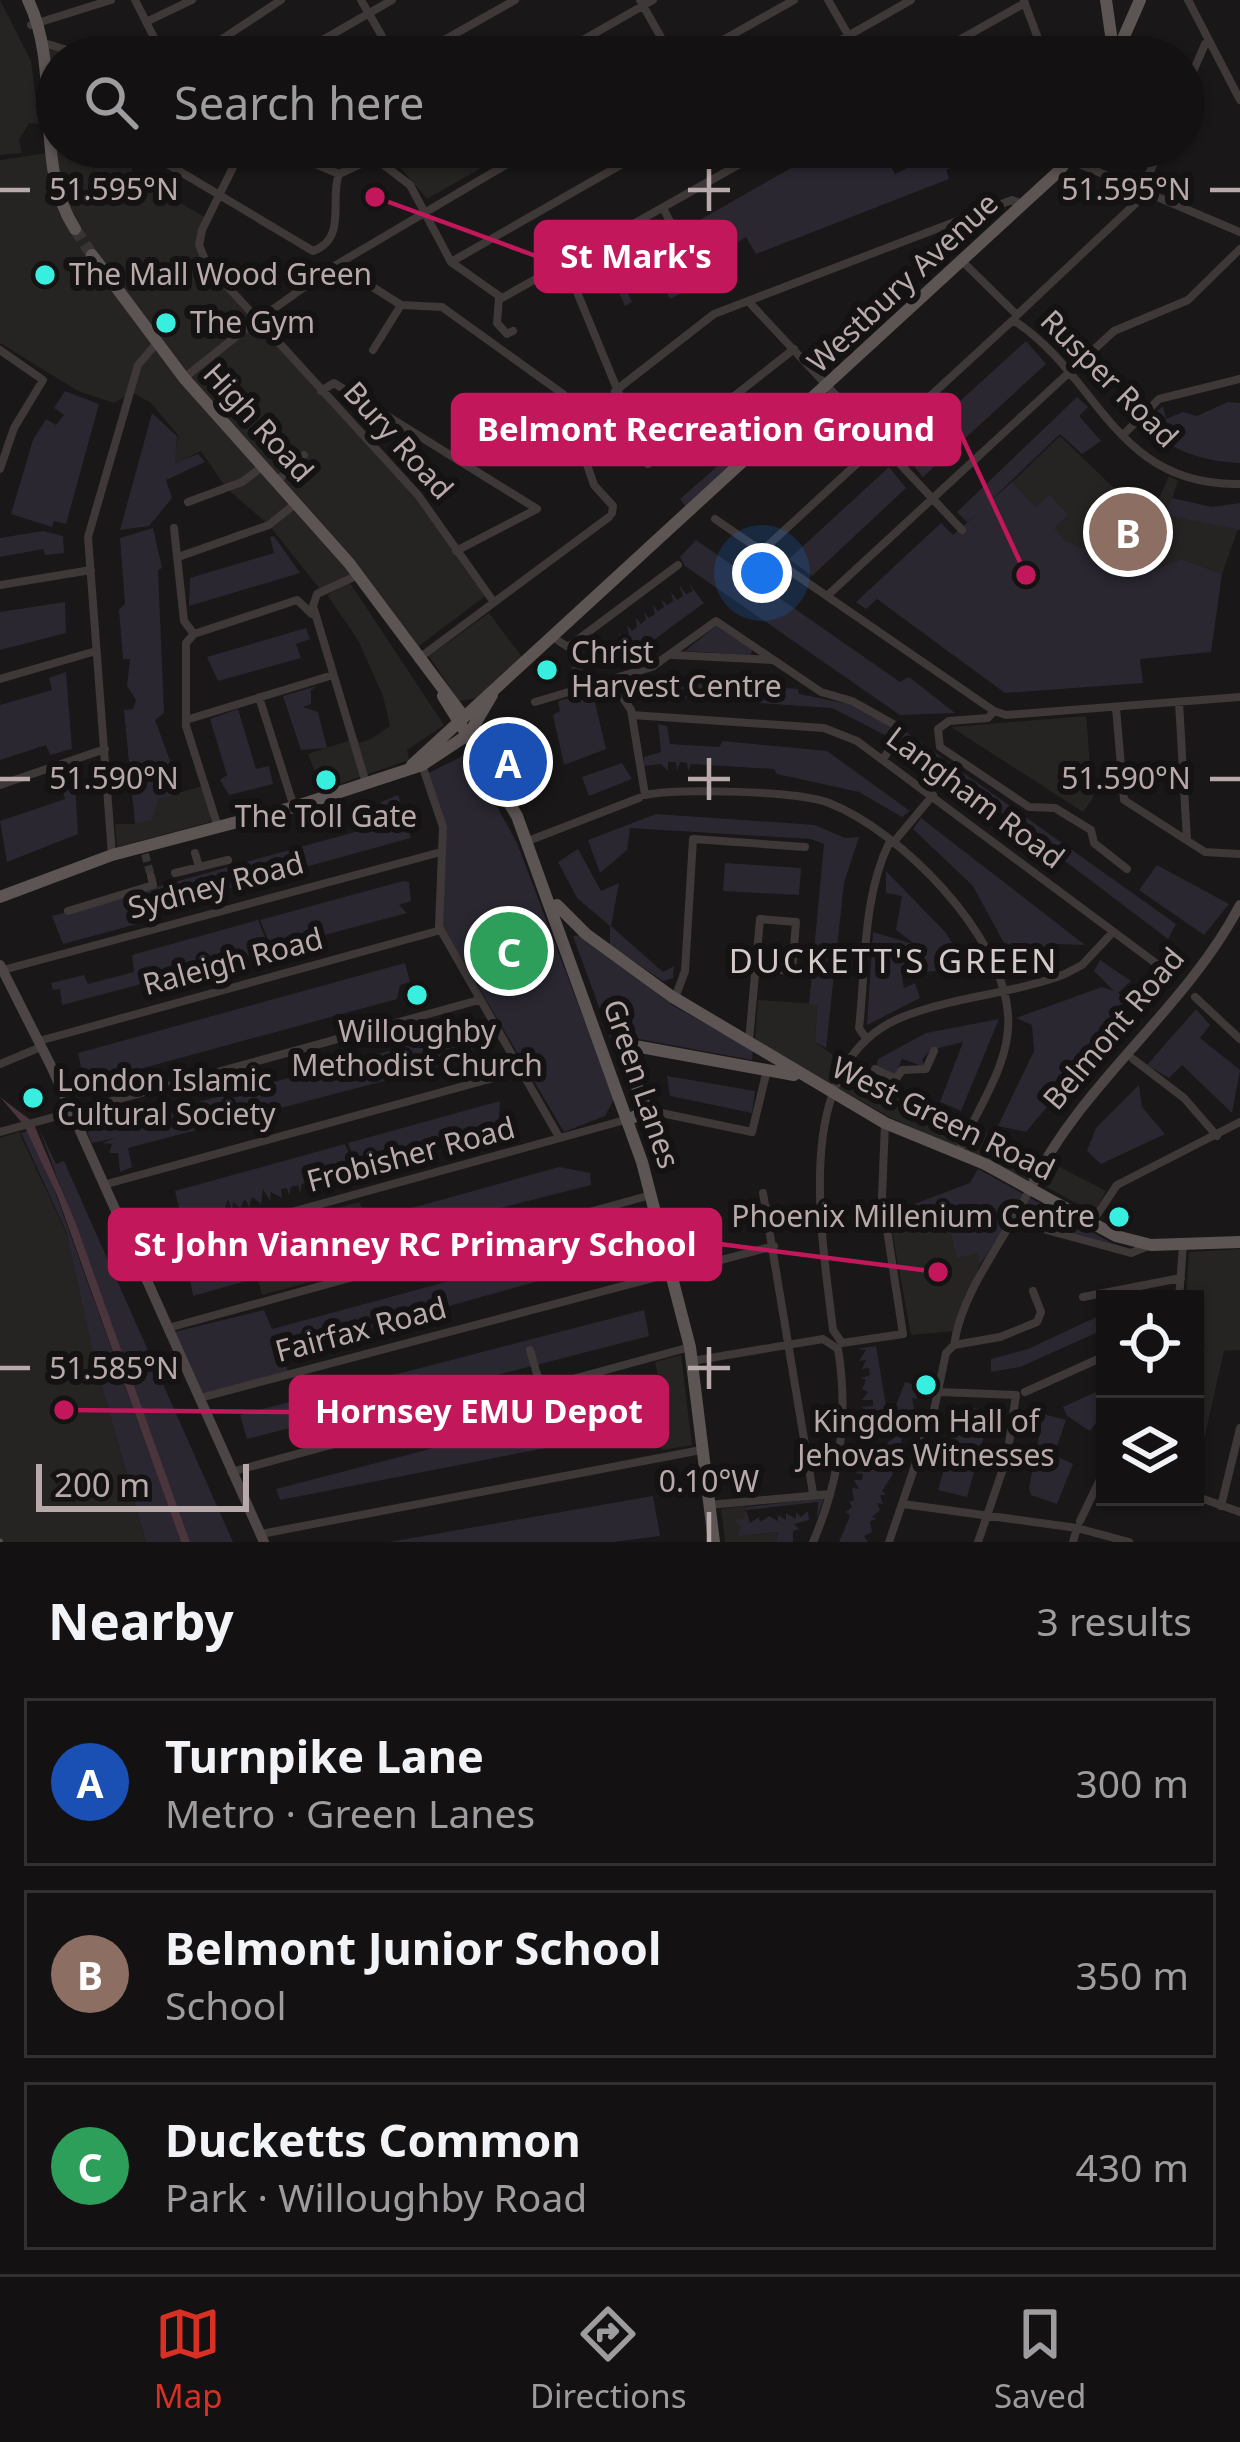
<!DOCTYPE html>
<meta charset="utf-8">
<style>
body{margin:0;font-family:"Noto Sans",sans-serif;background:#201f1f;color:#f1f3f6}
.controls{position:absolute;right:36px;bottom:36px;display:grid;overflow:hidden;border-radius:0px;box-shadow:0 3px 9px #0004}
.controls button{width:108px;height:108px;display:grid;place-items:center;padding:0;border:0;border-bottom:3px solid #323131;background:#131111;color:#f1f3f6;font:60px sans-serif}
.scale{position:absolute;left:36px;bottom:30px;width:213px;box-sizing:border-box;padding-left:12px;border:6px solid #b8a9aa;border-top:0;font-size:33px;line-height:42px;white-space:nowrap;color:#b8a9aa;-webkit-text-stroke:9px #141212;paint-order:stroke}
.you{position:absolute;left:762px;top:573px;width:42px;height:42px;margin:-30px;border:9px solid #fff;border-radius:50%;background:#1a73e8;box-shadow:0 0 0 18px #1a73e833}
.badge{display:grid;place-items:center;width:78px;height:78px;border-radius:50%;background:#d93025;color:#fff;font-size:39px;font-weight:700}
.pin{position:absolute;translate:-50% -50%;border:6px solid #fff;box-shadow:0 3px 12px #0006}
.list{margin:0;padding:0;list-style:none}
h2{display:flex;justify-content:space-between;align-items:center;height:156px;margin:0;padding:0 48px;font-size:51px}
h2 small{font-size:39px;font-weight:400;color:#9d9d9f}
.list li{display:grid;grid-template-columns:78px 1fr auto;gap:36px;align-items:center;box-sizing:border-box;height:168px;margin:0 24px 24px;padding:0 24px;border:3px solid #323131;border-radius:0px}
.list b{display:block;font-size:45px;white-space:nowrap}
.list p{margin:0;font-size:39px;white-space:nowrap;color:#9d9d9f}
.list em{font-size:39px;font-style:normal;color:#9d9d9f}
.icon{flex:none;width:66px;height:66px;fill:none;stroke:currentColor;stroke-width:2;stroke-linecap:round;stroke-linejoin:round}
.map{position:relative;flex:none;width:1240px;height:1542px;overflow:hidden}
.search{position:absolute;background:#131111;box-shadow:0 3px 9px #0004;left:36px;right:36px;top:36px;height:132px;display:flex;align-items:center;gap:30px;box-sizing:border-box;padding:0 42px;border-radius:66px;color:#9d9d9f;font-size:45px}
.sheet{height:732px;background:#131111}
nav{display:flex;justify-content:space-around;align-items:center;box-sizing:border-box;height:168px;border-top:3px solid #323131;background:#131111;font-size:33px;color:#9d9d9f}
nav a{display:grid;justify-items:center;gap:6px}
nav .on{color:#d93025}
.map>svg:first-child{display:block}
.built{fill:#262323}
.green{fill:#2a2731}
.water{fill:#49353b}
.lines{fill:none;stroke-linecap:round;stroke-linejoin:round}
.street-tunnel{stroke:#393434;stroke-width:8;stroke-dasharray:8 4;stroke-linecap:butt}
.primary-tunnel{stroke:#393434;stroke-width:12;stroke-dasharray:12 6;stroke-linecap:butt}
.street{stroke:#3e3838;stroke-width:8}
.secondary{stroke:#4e4646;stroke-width:10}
.primary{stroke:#5d5454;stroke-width:12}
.rail{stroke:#595151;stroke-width:3;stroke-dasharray:15 12;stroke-linecap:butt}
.ticks{fill:none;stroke:#b8a9aa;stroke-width:4.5}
.poi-dot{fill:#38efdf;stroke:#141212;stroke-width:4.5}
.labels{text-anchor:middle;stroke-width:12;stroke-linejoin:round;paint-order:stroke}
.poi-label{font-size:30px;fill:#b8a9aa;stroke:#141212;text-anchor:start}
.street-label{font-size:30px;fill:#b8a9aa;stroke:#141212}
.neighbourhood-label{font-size:33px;letter-spacing:3px;fill:#d4caca;stroke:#141212}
.ticks-label{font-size:30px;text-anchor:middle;fill:#b8a9aa;stroke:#141212;stroke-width:12;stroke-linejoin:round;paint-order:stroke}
.leader{fill:none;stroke:#c2185b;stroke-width:4.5}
.callout-dot{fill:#c2185b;stroke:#141212;stroke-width:4.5}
.callout{fill:#c2185b;stroke:#c2185b;stroke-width:4.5}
.callout-label{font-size:33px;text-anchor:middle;font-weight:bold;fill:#fff}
</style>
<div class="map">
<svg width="1240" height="1542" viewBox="0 0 1240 1542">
<rect width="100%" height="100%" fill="#191717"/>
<path class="built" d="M0,0L31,61L39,124L29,123L19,140L22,153L0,155Z
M36,42L78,57H57V147H139L146,152L132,164V175L208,219L202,254L391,463L493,601L485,596L418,647L361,573L323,593L269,525L226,488L201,451L174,464L178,435L151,403L132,392L114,403L78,391L0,343V160L54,152Z
M412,147H518L427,199L394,160Z
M1060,436L1114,488L1154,509L1169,476L1178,481L1167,515L1238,529L1222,574L1181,559L1143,575L1064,540L1012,482Z
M350,583L444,725L407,750L409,760L322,790L308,754L357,738L359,743L371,739L390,726L383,696L358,640L327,595Z
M489,613L522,657L478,698L459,701L429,656Z
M1086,716L1093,798L1083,812L951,727Z
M202,786L214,821L117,847L115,824H136L158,799Z
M758,1000L817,1004L815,1042L844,1063L1045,1161L1036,1183L889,1117L755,1040Z
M19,1132L71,1243L96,1365L146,1542H0V1138Z
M1050,1162L1106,1191L1094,1213L1039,1183Z
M359,1202L390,1260L262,1295L246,1233Z
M948,1220L978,1253L980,1264L955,1331L911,1335L892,1231Z
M1240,1249V1350L1224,1351L1200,1457L1195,1454V1390L1205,1343L1195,1339V1299H1186L1189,1252Z
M681,1355L692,1445L662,1450L653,1424L597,1433L592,1408L605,1397L600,1379L608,1376L615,1401L661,1389L655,1362Z
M745,1506L749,1535L780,1532L776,1542H725L721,1509Z"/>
<path class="green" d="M828,147H889L883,152L895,174L951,147H1021L982,154L946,170L949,179L756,254L746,237L716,255L724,271L670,299L651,260L618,272L632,302L625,306L610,271Z
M1026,341L1046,364L923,477L903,453Z
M65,391L99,404L66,524L54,521L52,527L11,514L33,440L46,419L56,425L64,415L54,408Z
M1077,397L1088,407L1079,416L1101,441L1082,454L1060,434L986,505L1012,482L1035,507L1050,495L1068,515L1054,528L1064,540L1143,575L1181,559L1222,574L1211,652L1140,659L1143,683L1005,693L877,599L866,609L856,602L941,523L953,535L981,510L967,522L957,512Z
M790,402L794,406L686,507L680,499Z
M1228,402L1240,403V463C1199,461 1173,450 1141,425L1163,406L1166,419L1183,412L1197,416Z
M152,413L177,436L175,463L198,454L205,462L166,480L172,498L149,526L120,530Z
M889,467L906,488L812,576L789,559Z
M1172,498L1212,507L1240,503V530L1166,515Z
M153,528L162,568L158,570L164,713L155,720L182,793L158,799L152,820L135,824L124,710L133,709L136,700L127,686L130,659H123L119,610L125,604L120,538Z
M43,531L63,536L64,553L45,555L43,549L0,557V538Z
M274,536L300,573L189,606L190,578L274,553L270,537Z
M696,540L900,682L909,677L955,713L900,715L685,566L680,557Z
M686,580L704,603L644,647L646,652L640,649L573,673L571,668L592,652L596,657L602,652L601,645L606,651L611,647L610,638L614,644L620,640L619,632L623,638L629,634L627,625L632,631L637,627L636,618L641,624L646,620L644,612L649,618L655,614L653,605L658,611L664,607L661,599L667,605L673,601L671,592L677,600L683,596L679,585L686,594L693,591Z
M65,602L66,633L0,650V612Z
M716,626L752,650L751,655L685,651Z
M306,628L310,639L296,644L301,658L218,681L207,657Z
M66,672L72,749L50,755L46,745L0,760V705L52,690L49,678Z
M667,679L798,689L799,694L849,704L895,729L893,739L832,708L639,695L640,681Z
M317,686L311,690V704L303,707L318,712L327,748L301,750L283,696Z
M586,694L594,698L606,749L564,765L553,715L560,711L558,701Z
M238,709L256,769L269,766L273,784L229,795L220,780L227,775L210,719Z
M658,724L667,726L670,744L719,747L723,741L827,751L910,811L902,817L859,792L777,774L774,769L691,764L688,772L687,763L680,762L677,771L676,762H668V771L661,764L644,766V757L661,752Z
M906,732L1176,924L1168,939L901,737Z
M468,753L517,843L614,1099L605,1116L564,1132L442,925L445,823L427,774Z
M622,763L632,779L589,796L582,777Z
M74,765L78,834L7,862L0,821L65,799L57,774Z
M398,795L411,838L247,883L239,864L388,823L381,802Z
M656,814L815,825L845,838L859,837L844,883L826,1048L815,1042L817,1005L809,1004L824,844L811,839L630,828L627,850L600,873L588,840Z
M921,818L1085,945L1057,944L999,963L1004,943L973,886L913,829Z
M578,849L601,891L619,883L611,926L663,972L674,966L673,978L663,981L610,945V926L577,898L558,862Z
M725,863L801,868L799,895L723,891Z
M236,865L244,884L135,914L137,924L63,944L52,916Z
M1157,865L1229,904L1204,935L1139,890Z
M886,871L946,933L961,958L975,950L984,966L915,973L908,969L902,978L904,988L915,983L920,998L867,1025L873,932L916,945L896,930L902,896L886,893Z
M403,881L409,882L411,901L399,905L407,913L272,949L260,920Z
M258,920L270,950L62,1005L60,989L53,990L51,983L84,975L88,984L134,972L132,955Z
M581,935L672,1005L753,1050L752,1060L628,1037L617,1056L573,936Z
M1100,960L1131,981L1118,993L1133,1004L1026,1132L998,1126L1034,1051L1032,1025L1016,1018L1102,987L1114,991L1094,971Z
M405,963L410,982L400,985L397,999L81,1085L78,1073L88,1069L81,1067L78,1053Z
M1196,1009L1210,1025L1200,1038L1240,1070L1232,1113L1182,1065L1169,1078L1147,1065Z
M999,1019L961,1111L940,1102L963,1042L931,1050L922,1059L925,1067L902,1059L895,1076L876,1067L878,1059L926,1033Z
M448,1035L460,1061L128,1148L132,1167L120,1172L118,1153H109L112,1144L102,1143L115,1138L92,1143L87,1132Z
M667,1076L755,1091L752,1113L670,1096Z
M1139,1085L1142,1107L1165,1134L1101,1164L1087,1151L1096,1128Z
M500,1101L498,1130L357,1167L348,1143Z
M39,1128L56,1164L64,1161L233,1542H190Z
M28,1131L54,1189L181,1542H146L96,1365L67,1233L21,1133Z
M345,1144L358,1175L344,1172L343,1182L340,1174L334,1175L332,1184L326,1174L325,1186L318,1179L310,1190L308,1182L302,1184L300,1193L298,1185L291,1187L289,1196L287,1188L281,1189L282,1198L271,1192L270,1201L263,1189L261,1204L252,1197L249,1207L245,1199L240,1208L233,1202L232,1211L228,1199L223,1213L212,1207L211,1216L197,1213L193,1221L191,1215L184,1216L183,1224L175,1191Z
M559,1167L590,1173L591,1185L386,1237L376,1218Z
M978,1169L1112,1243L1136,1251L1134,1256L1010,1222L980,1264L977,1253L957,1258L948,1221L892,1231L890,1213L970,1183Z
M590,1243L611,1261L287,1351L275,1335L288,1371L201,1397L174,1332L264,1310L272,1329Z
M251,1251L253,1279L193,1296L188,1268Z
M644,1310L649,1336L247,1439L240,1415Z
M1105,1313V1329L1020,1367L991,1372V1359L1028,1349Z
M876,1346L886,1406L895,1408L905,1382L921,1387L915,1389L917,1399L912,1398L914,1409L908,1410L912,1415L906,1418L908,1428H902L901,1448L895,1450L899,1454L893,1457L895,1468L889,1467L893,1474L882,1491L886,1495H880L883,1504L877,1503L880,1510L872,1517L877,1519L870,1521L872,1532L864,1536L868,1542H839L850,1516L846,1512L852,1507L849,1501H854L852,1488L859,1489L854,1480H862L863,1474L855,1473L864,1470L858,1459H866L867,1453L859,1452L861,1435L874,1441L876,1452L895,1437L888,1416L876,1418L875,1427L862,1423L870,1417L862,1407L873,1406V1400H862L868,1392L862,1389L866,1380L861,1378L870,1375L869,1368L862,1369L866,1360L859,1361L866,1350L857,1349Z
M1105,1388V1410L1090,1431L1067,1416L1063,1407Z
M962,1406L991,1411L967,1497L938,1490Z
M1043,1414L1066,1420L1054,1455L1073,1464L1057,1504L1031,1495L1029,1488Z
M553,1417L561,1445L280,1500L276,1489Z
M653,1496L660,1536L613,1542H389Z
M824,1498L817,1519L818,1502L746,1510L750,1523L759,1517L760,1522L769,1516L778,1521V1515L786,1520V1513L796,1519V1512L801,1517L808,1511L809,1520L794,1524L799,1529L793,1531V1542H776L779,1532L737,1536L741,1527L734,1520L745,1518L746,1507Z"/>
<path class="water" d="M0,1097L33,1122L76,1224L190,1542H181L57,1195L24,1125Z"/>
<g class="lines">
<path class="street-tunnel" d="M145,854L151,876"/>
<path class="primary-tunnel" d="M75,229L92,255"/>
<path class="street" d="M135,0L164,57
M361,0L394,57
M640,0L672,57
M828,0L861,57
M1188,0L1240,100
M1024,1L1045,57
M146,22L192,0
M31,25L111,0
M41,42L90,57
M195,57L281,0
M293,57L392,0
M414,57L515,0
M553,57L653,0
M693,57L794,0
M811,57L911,0
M929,57L1025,3
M1183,95L1205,44
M139,147L313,251C348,238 329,199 339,174
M243,147L202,230L199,245L207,264L418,495L493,601
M275,147L339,174L397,147
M723,147L734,167
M376,159L410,185L451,262L502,298L770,147
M1070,160L1240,232
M663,208L676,233
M962,261L1017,315L1136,203L1161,147
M451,262L652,147
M565,263L648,464L794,349
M338,265L401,305
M499,298L497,323L507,334L513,331
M748,301L874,436
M401,305L442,307L563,394L594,485L613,506L612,513
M258,320L331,268L536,147
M0,350L43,380L14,428L0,469
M373,350L401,305
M189,374L252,324
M321,391L334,383L537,509L456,551
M615,391L714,314L1012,200L1023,204
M1123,435L1159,399L1240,379
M884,447L962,530
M277,481L304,455
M188,502L242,482L262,467
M715,519L994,711
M174,528L184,621L194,634
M763,550L1013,320C1098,374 1114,487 1240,484
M181,556L269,525L296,503
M356,576L317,594L313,606L366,783
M0,585L91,570
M828,595L1114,331L1188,300L1240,249
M194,634L186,643V726L218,827
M194,634L297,600L312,614
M554,638L568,647L678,565
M673,655L772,660
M418,659L609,517
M0,679L96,651
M613,683L631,710L645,795C677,788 800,791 829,803C901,831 1003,935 1008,1015C1012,1063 976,1110 958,1153
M259,697L294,807
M535,702L652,667L716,621L821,692L852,701L902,729L884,758
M1179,702L1187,840
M1116,708L1124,800L1205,852L1240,854
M632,715L824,728L857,741L1169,973
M186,720L333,675
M422,765L443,827L439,927L559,1137
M0,785L105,749
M528,841L639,798
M893,843L933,795
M195,853L199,867
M112,855L88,537L138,365L156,344
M1127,869L1094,843L1091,830L1055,808L1029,807L940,747L938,729L949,721L988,718L994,711L1006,715L1240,697
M175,873L228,860
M68,911L153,885L151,876
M3,970L441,852
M1195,997L1240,1039
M675,998L685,971L693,839L805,847
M865,1037L859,1028C866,967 862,897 890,841
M39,1041L441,930
M749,1041L760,919L796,922L792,971L757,968
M1133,1059L1184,1098L1217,1136
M0,1064L41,1047
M875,1069L896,1079L902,1070L926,1069L934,1051
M647,1110L752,1132L767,1070
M656,1116L661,1146
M885,1123L882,1197L903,1334L842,1343L833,1330C822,1234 788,1060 905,1016C957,996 1013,994 1065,974L1082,965L1113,932
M0,1132L479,1000
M103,1185L522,1070
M763,1193L813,1493
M732,1216L767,1208
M1017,1222L1131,1253L1148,1246
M1092,1222L1117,1185L1240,1122
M136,1255L625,1120
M1083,1297L1181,1278
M1179,1299L1183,1244
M168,1328L651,1195
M954,1345C962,1289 1007,1237 1031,1187
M954,1345L1000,1337L1037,1322L1041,1312L1033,1291
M530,1350L541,1388
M692,1361L823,1339L838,1349C849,1416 840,1480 813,1542
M939,1392L1016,1395L1007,1457L978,1542
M1025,1392L1105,1356
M200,1398L774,1246
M231,1472L690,1347
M1195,1496L1240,1512
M903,1504L1077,1528L1129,1542
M709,1505L830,1494
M1221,1506L1240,1428
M1080,1521L1105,1469
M261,1534L701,1450
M889,1542L934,1410L946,1353L954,1345
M1073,1542L1077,1528"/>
<path class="secondary" d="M0,965L51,1066L264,1542
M1031,1187C1083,1081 1185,1010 1240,905"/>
<path class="primary" d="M28,0C63,72 32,163 75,229
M1106,0L1114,56
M1115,57L1140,0
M92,255L184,378L349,563L461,713V723
M443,696L517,816L642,1162L690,1347L714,1542
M412,765L1059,171L1077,147
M0,897L112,855L294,807L422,765L469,734L492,695
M557,905L586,934L671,996L885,1123L985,1164L1116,1236L1151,1245L1240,1242
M628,1120L647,1110L626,1062L635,1046L794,1075"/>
<path class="rail" d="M0,1539L2,1542"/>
</g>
<path class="ticks" d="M709,169V211M0,190H30M688,190H730M1210,190H1240M709,758V800M0,779H30M688,779H730M1210,779H1240M709,1347V1389M0,1368H30M688,1368H730M709,1512V1542"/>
<g class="poi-dot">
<circle cx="45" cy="275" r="12"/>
<circle cx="166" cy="323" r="12"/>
<circle cx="547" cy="670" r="12"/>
<circle cx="326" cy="780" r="12"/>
<circle cx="417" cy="995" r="12"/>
<circle cx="33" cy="1098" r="12"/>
<circle cx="1119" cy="1217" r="12"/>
<circle cx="926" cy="1385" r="12"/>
</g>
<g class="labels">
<g class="poi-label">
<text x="69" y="285">The Mall Wood Green</text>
<text x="190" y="333">The Gym</text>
<text x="571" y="663">Christ<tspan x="571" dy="34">Harvest Centre</tspan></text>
<text x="326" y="827" text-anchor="middle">The Toll Gate</text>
<text x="417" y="1042" text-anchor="middle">Willoughby<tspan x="417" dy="34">Methodist Church</tspan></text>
<text x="57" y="1091">London Islamic<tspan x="57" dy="34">Cultural Society</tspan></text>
<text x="1095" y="1227" text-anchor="end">Phoenix Millenium Centre</text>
<text x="926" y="1432" text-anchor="middle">Kingdom Hall of<tspan x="926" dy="34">Jehovas Witnesses</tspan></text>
</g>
<g class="street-label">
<text transform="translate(903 283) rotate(-43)" y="10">Westbury Avenue</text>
<text transform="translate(1109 379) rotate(45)" y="10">Rusper Road</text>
<text transform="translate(258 423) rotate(48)" y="10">High Road</text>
<text transform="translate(398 441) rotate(48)" y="10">Bury Road</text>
<text transform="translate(975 798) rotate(37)" y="10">Langham Road</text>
<text transform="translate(216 886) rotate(-15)" y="10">Sydney Road</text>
<text transform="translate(233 962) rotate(-15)" y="10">Raleigh Road</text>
<text transform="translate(1114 1029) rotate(-50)" y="10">Belmont Road</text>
<text transform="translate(641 1084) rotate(71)" y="10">Green Lanes</text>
<text transform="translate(943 1119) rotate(26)" y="10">West Green Road</text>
<text transform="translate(411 1155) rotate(-15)" y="10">Frobisher Road</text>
<text transform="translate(361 1330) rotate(-15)" y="10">Fairfax Road</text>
</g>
<g class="neighbourhood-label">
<text x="894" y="973">DUCKETT'S GREEN</text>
</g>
</g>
<g class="ticks-label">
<text x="114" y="200">51.595°N</text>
<text x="1126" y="200">51.595°N</text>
<text x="114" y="789">51.590°N</text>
<text x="1126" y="789">51.590°N</text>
<text x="114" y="1379">51.585°N</text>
<text x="709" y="1492">0.10°W</text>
</g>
<path class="leader" d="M375 197L536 256M1026 575L959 430M938 1272L720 1244M64 1410L291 1412"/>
<g class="callout-dot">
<circle cx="375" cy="197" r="12"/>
<circle cx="1026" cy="575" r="12"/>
<circle cx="938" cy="1272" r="12"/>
<circle cx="64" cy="1410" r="12"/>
</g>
<g class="callout">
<rect x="536" y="222" width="199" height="69" rx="12"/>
<rect x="453" y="395" width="506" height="69" rx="12"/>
<rect x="110" y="1210" width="610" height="69" rx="12"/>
<rect x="291" y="1377" width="376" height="69" rx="12"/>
</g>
<g class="callout-label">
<text x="636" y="268">St Mark's</text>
<text x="706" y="441">Belmont Recreation Ground</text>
<text x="415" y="1256">St John Vianney RC Primary School</text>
<text x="479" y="1423">Hornsey EMU Depot</text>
</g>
</svg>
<div class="controls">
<button><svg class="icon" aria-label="locate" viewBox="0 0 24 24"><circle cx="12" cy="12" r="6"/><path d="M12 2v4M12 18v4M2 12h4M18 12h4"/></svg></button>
<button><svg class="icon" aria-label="layers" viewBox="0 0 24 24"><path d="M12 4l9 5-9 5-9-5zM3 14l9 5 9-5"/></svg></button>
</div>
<div class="scale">200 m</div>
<div class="you"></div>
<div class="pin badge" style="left:508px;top:762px;background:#1a4fb4">A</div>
<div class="pin badge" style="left:1128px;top:532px;background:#8d6e63">B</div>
<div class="pin badge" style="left:509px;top:951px;background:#2e9e5b">C</div>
<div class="search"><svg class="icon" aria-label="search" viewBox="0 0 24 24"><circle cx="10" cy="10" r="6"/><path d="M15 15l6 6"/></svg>Search here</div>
</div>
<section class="sheet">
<h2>Nearby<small>3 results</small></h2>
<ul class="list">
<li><span class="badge" style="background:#1a4fb4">A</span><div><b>Turnpike Lane</b><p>Metro · Green Lanes</p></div><em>300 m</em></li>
<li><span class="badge" style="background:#8d6e63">B</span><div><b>Belmont Junior School</b><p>School</p></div><em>350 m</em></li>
<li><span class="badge" style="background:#2e9e5b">C</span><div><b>Ducketts Common</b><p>Park · Willoughby Road</p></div><em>430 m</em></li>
</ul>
</section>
<nav>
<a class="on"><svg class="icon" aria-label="map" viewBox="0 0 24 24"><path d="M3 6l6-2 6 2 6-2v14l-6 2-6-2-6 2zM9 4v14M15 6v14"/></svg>Map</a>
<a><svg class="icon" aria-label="directions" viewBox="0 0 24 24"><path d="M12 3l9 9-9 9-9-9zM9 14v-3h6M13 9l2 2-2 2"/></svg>Directions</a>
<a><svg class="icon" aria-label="saved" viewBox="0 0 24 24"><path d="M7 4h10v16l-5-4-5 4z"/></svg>Saved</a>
</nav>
